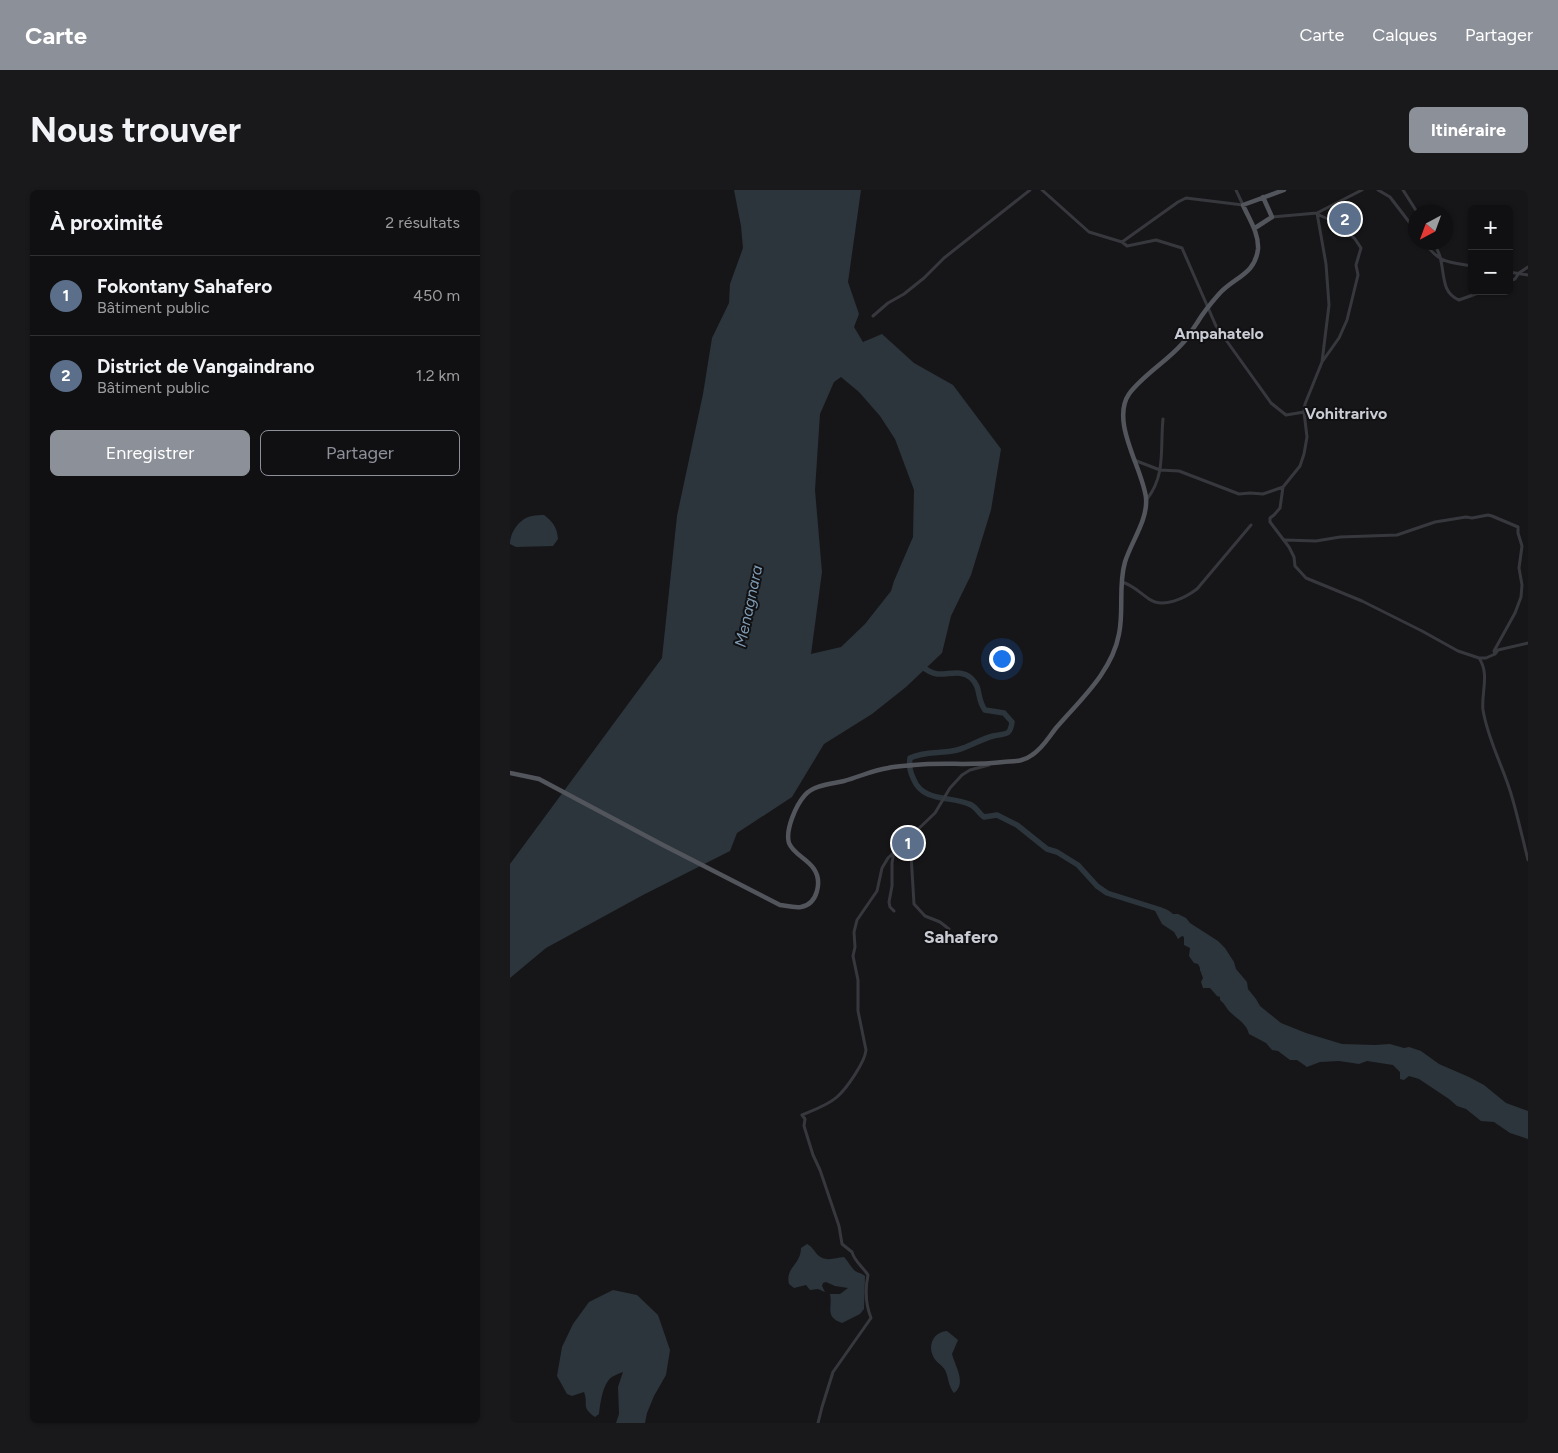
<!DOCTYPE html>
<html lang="fr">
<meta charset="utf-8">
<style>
body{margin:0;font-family:Figtree,sans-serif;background:#19191b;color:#f1f3f6}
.controls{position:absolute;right:15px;top:15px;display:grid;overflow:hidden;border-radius:8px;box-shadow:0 1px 4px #0004}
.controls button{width:45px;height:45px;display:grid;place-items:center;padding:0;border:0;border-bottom:1px solid #303032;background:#101012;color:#f1f3f6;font:25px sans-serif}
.compass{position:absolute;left:898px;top:15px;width:45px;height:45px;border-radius:50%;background:#101012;box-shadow:0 1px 4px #0004;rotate:221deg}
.you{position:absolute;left:491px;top:468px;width:18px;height:18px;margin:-12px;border:4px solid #fff;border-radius:50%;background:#1a73e8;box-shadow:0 0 0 8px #1a73e833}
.badge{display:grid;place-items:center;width:32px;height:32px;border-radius:50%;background:#8c9099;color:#fff;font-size:16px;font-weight:700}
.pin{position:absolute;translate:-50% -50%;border:2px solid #fff;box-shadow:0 1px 5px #0006}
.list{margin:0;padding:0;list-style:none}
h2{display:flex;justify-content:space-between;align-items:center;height:65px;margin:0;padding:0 20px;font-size:21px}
h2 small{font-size:16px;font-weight:400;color:#9c9d9f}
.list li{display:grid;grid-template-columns:32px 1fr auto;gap:15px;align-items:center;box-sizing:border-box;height:80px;padding:0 20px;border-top:1px solid #303032}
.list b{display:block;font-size:19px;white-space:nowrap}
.list p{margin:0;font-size:16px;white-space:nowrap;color:#9c9d9f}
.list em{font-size:16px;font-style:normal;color:#9c9d9f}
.actions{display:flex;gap:10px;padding:15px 20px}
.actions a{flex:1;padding:11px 0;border:1px solid #8c9099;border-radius:8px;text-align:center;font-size:18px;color:#8c9099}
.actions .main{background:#8c9099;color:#fff}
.map{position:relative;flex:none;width:1018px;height:1233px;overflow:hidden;border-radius:8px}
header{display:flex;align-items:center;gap:30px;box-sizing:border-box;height:70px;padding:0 25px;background:#8c9099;color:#fff}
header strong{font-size:24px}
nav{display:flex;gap:28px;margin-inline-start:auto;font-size:18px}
.intro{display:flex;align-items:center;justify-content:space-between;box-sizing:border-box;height:120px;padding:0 30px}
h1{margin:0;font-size:35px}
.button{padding:12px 22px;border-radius:8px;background:#8c9099;color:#fff;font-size:18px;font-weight:700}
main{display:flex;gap:30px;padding:0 30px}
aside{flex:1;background:#101012;border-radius:8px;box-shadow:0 1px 4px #0004}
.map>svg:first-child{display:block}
.water{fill:#2c353c;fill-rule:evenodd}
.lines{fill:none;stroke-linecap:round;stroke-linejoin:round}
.river{stroke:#2c353c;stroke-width:5.5}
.minor{stroke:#37383d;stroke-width:3}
.major{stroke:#53555c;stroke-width:4.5}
.labels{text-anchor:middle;stroke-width:4;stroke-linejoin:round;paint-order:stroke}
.neighbourhood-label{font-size:16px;font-weight:bold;fill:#c9ccd4;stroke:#111113}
.water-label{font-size:16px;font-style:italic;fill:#7f9bb3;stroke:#111113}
.quarter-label{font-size:18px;font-weight:bold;fill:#c9ccd4;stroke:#111113}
</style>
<header>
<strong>Carte</strong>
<nav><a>Carte</a><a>Calques</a><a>Partager</a></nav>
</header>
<div class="intro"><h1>Nous trouver</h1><a class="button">Itinéraire</a></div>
<main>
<aside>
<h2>À proximité<small>2 résultats</small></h2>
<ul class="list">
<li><span class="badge" style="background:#5c6f8a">1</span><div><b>Fokontany Sahafero</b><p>Bâtiment public</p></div><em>450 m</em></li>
<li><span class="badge" style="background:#5c6f8a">2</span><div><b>District de Vangaindrano</b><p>Bâtiment public</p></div><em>1.2 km</em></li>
</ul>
<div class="actions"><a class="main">Enregistrer</a><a>Partager</a></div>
</aside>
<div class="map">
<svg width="1018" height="1233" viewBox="0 0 1018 1233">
<rect width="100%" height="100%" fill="#161618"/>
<path class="water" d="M224,0H351L338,92L349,124L344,137L353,152L372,144L404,173L443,195L491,259L481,320L461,385L441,426L432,463L396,497L362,524L314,554L282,607L227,643L220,661L133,705L36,758L0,788V674L152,468L167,326L193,204L202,148L219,113L220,94L233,58L231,36ZM331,187L349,202L370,226L385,249L404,300L403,347L384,391L381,401L355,434L331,457L301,464L312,382L305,300L310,224L324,192Z
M34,325C43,332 47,337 48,349L43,356L6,357L0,354C0,342 10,328 22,326C26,325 30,325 34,325Z
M643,717C651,717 657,718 663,724H668L676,728L680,733L708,751L715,758L724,772L726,779L737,792L738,799L746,809L750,816L771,833L796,843L832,854L865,855L880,854L894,858L899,857L911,861L929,874L959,887L974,895L996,913L1018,921V949L1000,943L984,932L971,931L956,919L947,916L939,909L909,889L899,886L894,890L890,889V882L883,875L857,871L849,874L829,871L810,872L797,877L787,870H780L768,861L762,860L756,853L739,844C737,834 727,829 720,822C716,818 715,814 710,810V807L707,806L700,798H693L691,792L693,788L690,780V778L688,774L684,773L679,766L680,758L674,755V747L672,746L668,749L664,742L652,734Z
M297,1054C302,1057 303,1059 306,1063C314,1073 324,1068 334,1067C338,1071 340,1076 344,1080C347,1083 352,1083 355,1086L354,1119L350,1124L332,1133C314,1127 323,1117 320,1104H330L338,1098L325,1096L316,1092L313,1093L312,1096L315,1102L308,1099L300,1100L296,1095L284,1098L279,1094C275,1077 291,1075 291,1058Z
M103,1100L127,1105L148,1125L160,1160L156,1185L144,1206L137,1223L135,1233H106L109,1224L108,1197L113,1182C108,1184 101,1186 98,1191C92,1199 90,1215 89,1224L85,1227C70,1216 79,1215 74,1202L62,1206L57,1204L47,1186L52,1157L63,1134L79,1112Z
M437,1141L448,1150L442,1164C445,1176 457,1193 444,1203C438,1196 439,1188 435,1180C432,1175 427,1173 424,1168C417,1156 423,1142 437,1141Z"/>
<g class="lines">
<path class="river" d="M410,475C415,479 420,483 427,484C439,485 451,479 461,488C472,498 466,508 475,520L494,523L502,532C500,547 495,543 483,546C471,549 459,557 447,560C431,564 415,561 400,568C399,577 400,582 404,590C413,612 441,606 459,614C466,616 468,623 474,627L487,625L507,635L537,659L547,662L568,675L587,696L597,703L651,720"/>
<path class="minor" d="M532,0L579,42L612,52L617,56L646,50L672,58L706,136L761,213L776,225L794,222
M726,0L733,15
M868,0L880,7L906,41
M893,0L907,22
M807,23L816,74L819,115L812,172L795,214L794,222L797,247L794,264L790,276L773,297L770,318L764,325L760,328V332L779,357L784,367L785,376L796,388L852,411L912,441L948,461L969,468H976L985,464L988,460L1018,453
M807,24L829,34L845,49L851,58L846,75L848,85L837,130L829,148L812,172
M762,27L807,23L852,0
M612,52L668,12L676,8L733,15
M914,52C929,73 938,72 962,76
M923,52C926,57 929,62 930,67C935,84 931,103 949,110L974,101
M999,82L1018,85
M999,91L1005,89L1009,83L1018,77
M363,126L378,113L394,104L414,88L434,68L520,0
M624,270L650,280L669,281L729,304L740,303L753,304L773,297
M637,309C656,285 650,259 653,229
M775,350L806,351L830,347L887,345L925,332L956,327L962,328L978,325L982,326L1008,337V343L1012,356L1009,378L1012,395L1011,407L1005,423L984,461L985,464
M612,392C623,395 630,403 639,409C653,419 675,408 687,399L741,335
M969,468C980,484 971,503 973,520C978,551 994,578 1002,607C1008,628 1013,650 1018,670
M400,648L404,714L415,726L430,732L439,739
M384,662L382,673V696L379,712L380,717L384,721
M308,1233L312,1217L323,1182L361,1128C356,1115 355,1099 358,1085C354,1078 344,1071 342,1062L332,1054L329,1036L310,980L303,965L294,936L295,929L292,925C304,920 318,915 327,907C337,898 355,872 356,860L348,821V790L343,766L345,757L344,742L347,730L367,701L372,678L378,668L425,623L440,598L452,585L460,580L479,575"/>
<path class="major" d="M745,38L762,27L753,7
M0,583L29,589L151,654L270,715C277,716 285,718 291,717C308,714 312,691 304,679C298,669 283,664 279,653C275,640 286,615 295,605C304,595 321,594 334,591C349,587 363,580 378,578C387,576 396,576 404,575C433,572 463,576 493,572C504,571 513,572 522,565C533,558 538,548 546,538C570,510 602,482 609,444C614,420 608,396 615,372C621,352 638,330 636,308C633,279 600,232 619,204C633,185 656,172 672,154C678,148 682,140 687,133C693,123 701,113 709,104C724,87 745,85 748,59C749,43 739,29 733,15L774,0"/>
</g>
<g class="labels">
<g class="neighbourhood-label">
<text x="709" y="149">Ampahatelo</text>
<text x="836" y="229">Vohitrarivo</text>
</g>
<g class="water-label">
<text transform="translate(238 416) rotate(-78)" y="6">Menagnara</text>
</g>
<g class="quarter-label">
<text x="451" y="753">Sahafero</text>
</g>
</g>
</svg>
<div class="controls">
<button>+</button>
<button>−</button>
</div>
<svg class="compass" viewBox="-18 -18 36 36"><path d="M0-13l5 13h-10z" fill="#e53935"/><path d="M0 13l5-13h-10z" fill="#9c9d9f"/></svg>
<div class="you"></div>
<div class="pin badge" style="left:398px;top:653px;background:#5c6f8a">1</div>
<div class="pin badge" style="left:835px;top:29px;background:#5c6f8a">2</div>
</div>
</main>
